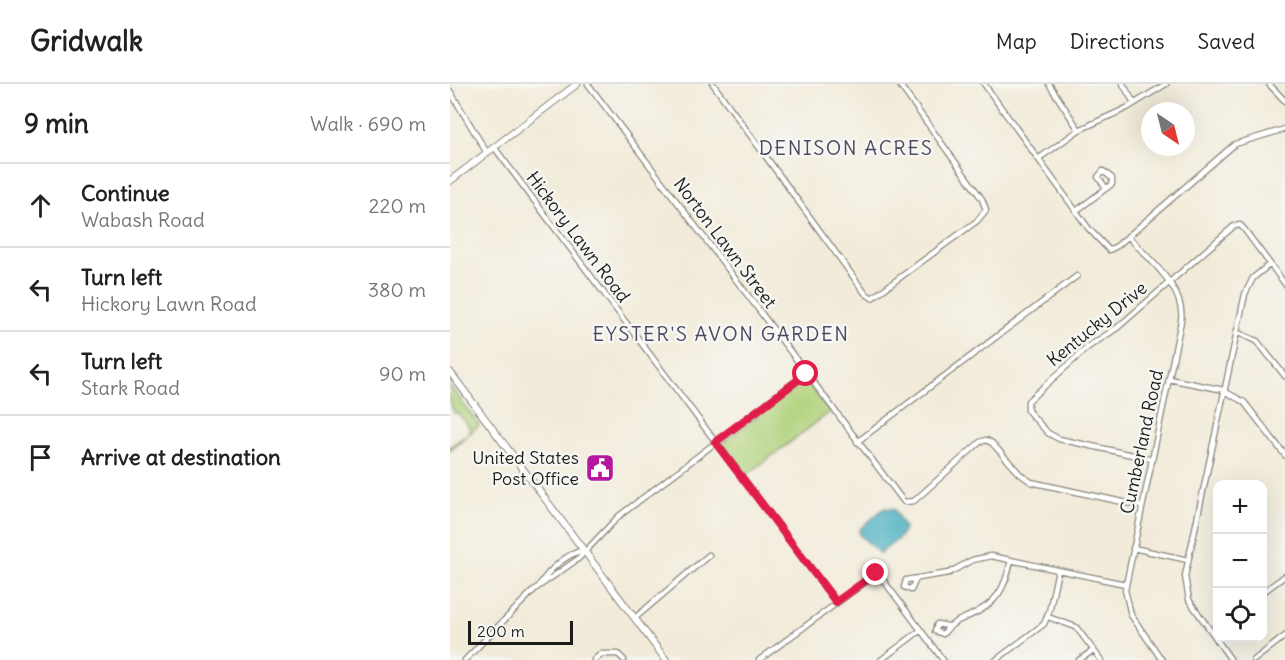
<!DOCTYPE html>
<meta charset="utf-8">
<style>
body{margin:0;font-family:Delius,sans-serif;background:#f6f6f6;color:#202124}
.controls{position:absolute;right:18px;bottom:18px;display:grid;overflow:hidden;border-radius:12px;box-shadow:0 6px 24px #0002}
.controls button{width:54px;height:54px;display:grid;place-items:center;padding:0;border:0;border-bottom:2px solid #e0e0e0;background:#fff;color:#202124;font:30px sans-serif}
.compass{position:absolute;left:691px;top:18px;width:54px;height:54px;border-radius:50%;background:#fff;box-shadow:0 6px 24px #0002;rotate:145deg}
.scale{position:absolute;left:18px;bottom:15px;width:105px;box-sizing:border-box;padding-left:6px;border:3px solid #1c1c1c;border-top:0;font-size:16px;line-height:21px;white-space:nowrap;color:#1c1c1c;-webkit-text-stroke:4px #f6f6f2;paint-order:stroke}
.stop{position:absolute;width:18px;height:18px;margin:-14px;border:4px solid #e11d48;border-radius:50%;background:#fff}
.stop.end{background:#e11d48;border-color:#fff;box-shadow:0 2px 6px #0008}
.list{margin:0;padding:0;list-style:none}
h2{display:flex;justify-content:space-between;align-items:center;height:78px;margin:0;padding:0 24px;font-size:26px}
h2 small{font-size:20px;font-weight:400;color:#757577}
.list li{display:grid;grid-template-columns:39px 1fr auto;gap:18px;align-items:center;box-sizing:border-box;height:84px;padding:0 24px;border-top:2px solid #e0e0e0}
.list b{display:block;font-size:22px;white-space:nowrap}
.list p{margin:0;font-size:20px;white-space:nowrap;color:#757577}
.list em{font-size:20px;font-style:normal;color:#757577}
.icon{flex:none;width:33px;height:33px;fill:none;stroke:currentColor;stroke-width:2;stroke-linecap:round;stroke-linejoin:round}
.map{position:relative;flex:none;width:835px;height:576px;overflow:hidden}
header{display:flex;align-items:center;gap:36px;box-sizing:border-box;height:84px;padding:0 30px;background:#fff;border-bottom:2px solid #e0e0e0}
header strong{font-size:28px}
nav{display:flex;gap:33px;margin-inline-start:auto;font-size:21px}
main{display:flex}
aside{flex:1;background:#fff}
.map>svg:first-child{display:block}
.green{fill:#b0d179;stroke:#66764a;stroke-width:1.5}
.water{fill:#3eaabd;stroke:#2d636c;stroke-width:1.5}
.lines{fill:none;stroke-linecap:round;stroke-linejoin:round}
.minor-casing{stroke:#87847a;stroke-width:7}
.major-casing{stroke:#87847a;stroke-width:8}
.minor{stroke:#fff;stroke-width:4.5}
.major{stroke:#fff;stroke-width:6}
.route{stroke:#e11d48;stroke-width:8}
.labels{text-anchor:middle;stroke-width:5;stroke-linejoin:round;paint-order:stroke}
.street-label{font-size:18px;fill:#1c1c1c;stroke:#f6f6f2}
.poi-label{font-size:18px;fill:#1c1c1c;stroke:#f6f6f2;text-anchor:end}
.neighbourhood-label{font-size:20px;letter-spacing:1.5px;fill:#4f4861;stroke:#f6f6f2}
</style>
<header>
<strong>Gridwalk</strong>
<nav><a>Map</a><a>Directions</a><a>Saved</a></nav>
</header>
<main>
<aside>
<h2>9 min<small>Walk · 690 m</small></h2>
<ul class="list">
<li><svg class="icon" aria-label="ahead" viewBox="0 0 24 24"><path d="M12 20V5M6 11l6-6 6 6"/></svg><div><b>Continue</b><p>Wabash Road</p></div><em>220 m</em></li>
<li><svg class="icon" aria-label="left" viewBox="0 0 24 24"><path d="M17 20v-9H6M10 6l-5 5 5 5"/></svg><div><b>Turn left</b><p>Hickory Lawn Road</p></div><em>380 m</em></li>
<li><svg class="icon" aria-label="left" viewBox="0 0 24 24"><path d="M17 20v-9H6M10 6l-5 5 5 5"/></svg><div><b>Turn left</b><p>Stark Road</p></div><em>90 m</em></li>
<li><svg class="icon" aria-label="arrive" viewBox="0 0 24 24"><path d="M6 21V4h12l-3 4 3 4H6"/></svg><div><b>Arrive at destination</b></div></li>
</ul>
</aside>
<div class="map">
<svg width="835" height="576" viewBox="0 0 835 576">
<rect width="100%" height="100%" fill="#f6f6f2"/>
<filter id="ink" filterUnits="userSpaceOnUse"><feTurbulence type="fractalNoise" baseFrequency=".0167" numOctaves="2"/><feDisplacementMap in="SourceGraphic" scale="12" xChannelSelector="R" yChannelSelector="G"/><feConvolveMatrix kernelMatrix="1 2 1 2 8 2 1 2 1" color-interpolation-filters="sRGB"/></filter>
<filter id="wash" filterUnits="userSpaceOnUse"><feTurbulence type="fractalNoise" baseFrequency=".008" numOctaves="4" result="noise"/><feDisplacementMap in="SourceGraphic" scale="24" xChannelSelector="R" yChannelSelector="G"/><feGaussianBlur stdDeviation="1.35" result="paint"/><feColorMatrix in="noise" values="0 0 0 0 0 0 0 0 0 0 0 0 0 0 0 0 0 1.4 0 .05"/><feComposite in="paint" operator="in"/></filter>
<g filter="url(#wash)">
<rect width="100%" height="100%" fill="#f2ebd9"/>
<path class="green" d="M355,296L380,328L295,392L271,360Z
M0,302L29,341L0,366V363L19,349L20,344L8,329H4L0,318Z"/>
<path class="water" d="M434,424L444,425L454,443C452,457 439,460 430,470L410,451L409,446Z"/>
</g>
<g filter="url(#ink)">
<g class="lines">
<g class="minor-casing">
<path id="minor" d="M138,0L454,418L464,417L530,358L536,356L542,359L570,390L581,398L691,422
M263,0L415,209L422,214L527,137L536,126L532,115L449,0
M534,0L639,145L659,166L667,162L785,60L835,45
M599,0L629,46
M673,0L684,19
M819,0L835,17
M0,7L37,69
M44,63L386,518
M588,75L629,46L677,24L716,0
M626,127L662,100V94L653,87L648,93L656,104
M678,152C698,175 736,204 731,237L675,506L681,531L712,576
M786,248L807,257L835,292
M719,295L774,306
M774,307L794,318L835,371
M407,358L627,192
M701,375L609,355L598,349L578,327V317L638,263L667,244L784,142L790,141L794,145L835,200
M683,464L738,476
M466,495L461,506L454,503L456,496L499,489L522,476L541,472L675,500
M90,500C100,485 116,470 134,466
M812,509L835,492
M598,533L626,543L651,576
M185,534L259,471
M498,542L487,540L485,547L493,550C500,540 507,537 519,532C547,520 555,505 561,476
M15,576L85,505L128,475L169,432L356,290
M144,576L151,570H168L174,576
M309,576L428,489L493,576
M431,576L471,546
M546,576L594,540L599,528L608,486
M629,576L644,566
M781,576L739,516L735,492L795,210L803,194L820,180
M804,576L835,552"/>
</g>
<g class="major-casing">
<path id="major" d="M0,97L127,0
M0,288L216,576"/>
</g>
<use href="#minor" class="minor"/>
<use href="#major" class="major"/>
</g>
</g>
<g class="lines" filter="url(#ink)">
<path class="route" d="M356,290L265,358L386,518L426,489"/>
</g>
<defs>
<g id="civic-square" transform="scale(1.5)"><rect x="-9" y="-9" width="18" height="18" rx="4" fill="#b5179e" stroke="#f6f6f2"/><path d="M-.6-6.5H3V-4.5H.6V-3L4-1V1h2V6H-6V1h2V-1L-.6-3ZM-1.2 2.5V6h2.4V2.5Z" fill="#fff"/></g>
</defs>
<g fill-rule="evenodd">
<use href="#civic-square" x="150" y="384"/>
</g>
<g class="labels">
<g class="street-label">
<text transform="translate(128 153) rotate(53)" y="6">Hickory Lawn Road</text>
<text transform="translate(275 159) rotate(53)" y="6">Norton Lawn Street</text>
<text transform="translate(647 240) rotate(-39)" y="6">Kentucky Drive</text>
<text transform="translate(692 358) rotate(-78)" y="6">Cumberland Road</text>
</g>
<g class="poi-label">
<text x="129" y="380">United States<tspan x="129" dy="21">Post Office</tspan></text>
</g>
<g class="neighbourhood-label">
<text x="396" y="71">DENISON ACRES</text>
<text x="271" y="257">EYSTER'S AVON GARDEN</text>
</g>
</g>
</svg>
<div class="controls">
<button>+</button>
<button>−</button>
<button><svg class="icon" aria-label="locate" viewBox="0 0 24 24"><circle cx="12" cy="12" r="6"/><path d="M12 2v4M12 18v4M2 12h4M18 12h4"/></svg></button>
</div>
<svg class="compass" viewBox="-18 -18 36 36"><path d="M0-13l5 13h-10z" fill="#e53935"/><path d="M0 13l5-13h-10z" fill="#757577"/></svg>
<div class="scale">200 m</div>
<div class="stop" style="left:356px;top:290px"></div>
<div class="stop end" style="left:426px;top:489px"></div>
</div>
</main>
